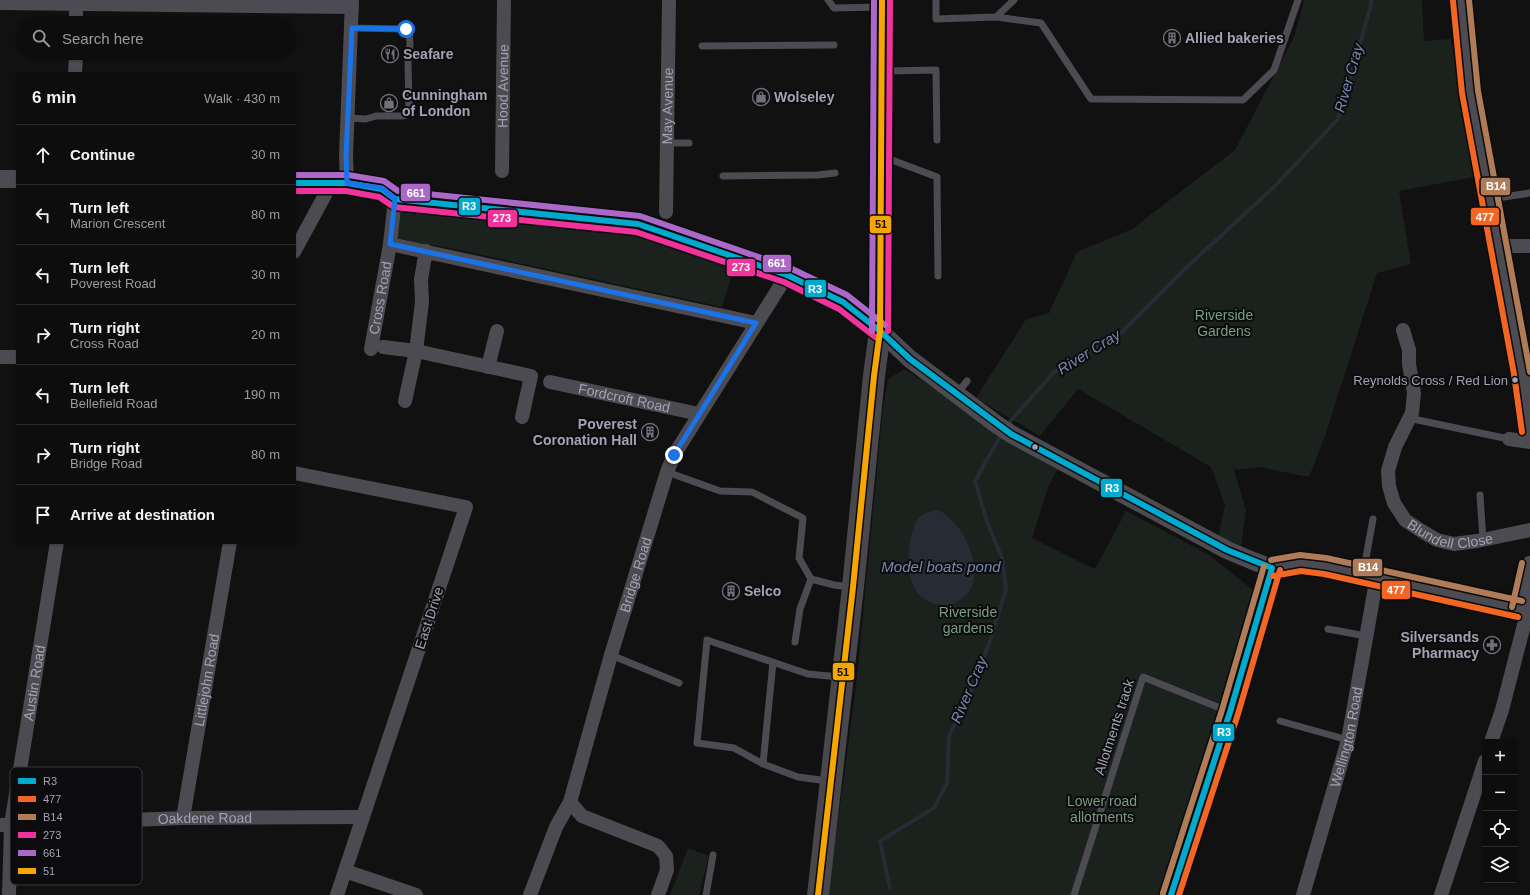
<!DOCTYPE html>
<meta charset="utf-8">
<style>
body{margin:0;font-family:Helvetica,sans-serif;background:#1b1b1b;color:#f1f3f6}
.controls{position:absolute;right:12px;bottom:12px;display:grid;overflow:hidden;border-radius:4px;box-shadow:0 1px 3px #0004}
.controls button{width:36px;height:36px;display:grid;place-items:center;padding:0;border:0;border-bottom:1px solid #2d2d2e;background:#0d0d0d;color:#f1f3f6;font:20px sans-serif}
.stop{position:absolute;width:12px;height:12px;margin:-9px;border:3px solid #1a73e8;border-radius:50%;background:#fff}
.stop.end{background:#1a73e8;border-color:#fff;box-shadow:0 1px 4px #0008}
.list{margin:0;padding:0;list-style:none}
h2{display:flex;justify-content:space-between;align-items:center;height:52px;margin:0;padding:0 16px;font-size:17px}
h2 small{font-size:13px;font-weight:400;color:#9a9c9d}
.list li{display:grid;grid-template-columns:26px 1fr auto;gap:12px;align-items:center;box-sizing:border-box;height:60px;padding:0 16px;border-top:1px solid #2d2d2e}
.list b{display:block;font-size:15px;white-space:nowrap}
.list p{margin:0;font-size:13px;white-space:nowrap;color:#9a9c9d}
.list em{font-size:13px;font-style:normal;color:#9a9c9d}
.icon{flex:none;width:22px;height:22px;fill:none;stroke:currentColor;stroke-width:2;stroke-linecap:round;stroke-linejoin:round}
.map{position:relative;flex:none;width:1530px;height:895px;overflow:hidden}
.search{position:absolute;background:#0d0d0d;box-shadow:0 1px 3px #0004;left:16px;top:16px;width:280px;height:44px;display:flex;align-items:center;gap:10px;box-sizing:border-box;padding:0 14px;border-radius:22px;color:#9a9c9d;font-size:15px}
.panel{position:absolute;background:#0d0d0d;box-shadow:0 1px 3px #0004;left:16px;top:72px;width:280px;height:472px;border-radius:4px}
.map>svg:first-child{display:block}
.green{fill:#1b211d}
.water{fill:#272b34}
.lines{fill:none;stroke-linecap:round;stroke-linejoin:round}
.stream{stroke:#272b34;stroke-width:4}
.service{stroke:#4b4b51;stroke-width:7}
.minor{stroke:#4b4b51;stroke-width:14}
.tertiary{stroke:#4b4b51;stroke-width:18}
.primary{stroke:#47474c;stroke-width:22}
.bus-1-casing{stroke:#0c0b0d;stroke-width:9}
.bus-2-casing{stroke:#0c0b0d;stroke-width:9}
.bus-3-casing{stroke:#0c0b0d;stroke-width:9}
.bus-4-casing{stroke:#0c0b0d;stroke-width:9}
.bus-5-casing{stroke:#0c0b0d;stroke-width:9}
.bus-6-casing{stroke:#0c0b0d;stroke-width:9}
.bus-1{stroke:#00a9ce;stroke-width:6}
.bus-2{stroke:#f26522;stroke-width:6}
.bus-3{stroke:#b07c57;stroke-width:6}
.bus-4{stroke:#ef339a;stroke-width:6}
.bus-5{stroke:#ac68c9;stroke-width:6}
.bus-6{stroke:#f7a600;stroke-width:6}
.route{stroke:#1a73e8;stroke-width:5}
.bus-dot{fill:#a1a3b3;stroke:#0c0b0d;stroke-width:1.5}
.labels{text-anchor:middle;stroke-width:4;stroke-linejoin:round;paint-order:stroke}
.bus-label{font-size:13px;fill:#a1a3b3;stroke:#0c0b0d;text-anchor:end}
.poi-label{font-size:14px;font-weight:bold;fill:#a1a3b3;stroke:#0c0b0d;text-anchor:start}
.street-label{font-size:14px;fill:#a1a3b3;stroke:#0c0b0d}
.park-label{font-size:14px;fill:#789e82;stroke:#0c0b0d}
.water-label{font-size:15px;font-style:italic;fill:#778aaf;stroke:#0c0b0d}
.key{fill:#0c0b0d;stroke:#39393f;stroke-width:1}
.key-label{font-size:11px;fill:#a1a3b3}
.line-badge{stroke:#0c0b0d;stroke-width:1.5}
.badge-label{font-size:11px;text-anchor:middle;font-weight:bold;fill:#fff}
.pale-badge-label{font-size:11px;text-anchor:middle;font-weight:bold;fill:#111}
</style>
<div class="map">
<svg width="1530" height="895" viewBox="0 0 1530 895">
<rect width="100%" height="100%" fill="#111"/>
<path class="green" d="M1304,0H1422L1424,41L1451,39L1474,177L1399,191L1411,264L1377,273L1325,436L1309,477L1259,467L1234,470L1246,510L1241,546L1218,537L1225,505L1211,467L1078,389L1040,436L976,398L1026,319L1049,313L1077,252L1132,229L1235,150L1294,37Z
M402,204L652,234L735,264L722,307L445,247L397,240Z
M904,369L1058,468L1048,488L1032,538L1095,569L1126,511L1208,554L1257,593L1163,895H828L856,687L883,408L888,379Z
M688,848L709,856L699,895H670Z"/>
<path class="water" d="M938,510C961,520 982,562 972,586C968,596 958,602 949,606C914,605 907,581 909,551C910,539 912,525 921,516C926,512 932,511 938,510Z"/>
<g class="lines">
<path class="stream" d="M1007,425L1054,372L1122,332L1188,266L1274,187L1338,119L1371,5V0
M890,888L880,841L934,808L947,783L949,736L973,686L990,641L1006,589L1002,558L987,522L975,481L1002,433"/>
<path class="service" d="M828,0L834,8L879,7
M936,0V19L996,17L1041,23L1091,99L1243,100L1274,70L1298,0
M996,17L1014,0
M702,46L834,45
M884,71L936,70L937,140
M347,118L366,119L376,116H402L406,115L409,111L408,60L410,44L409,32L403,29L351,28
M667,143H689
M884,157L937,177L938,276
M723,176L818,175L835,173
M1490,199L1530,193
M956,395L967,381
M1408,418L1509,439
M667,472L720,491L752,492L803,518L799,558L811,579L834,585L851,587
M1480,495L1483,540
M1363,574L1373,519
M1328,629L1366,636
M795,642L800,609L811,579
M611,655L679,683
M1280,721L1348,740
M763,764L773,662
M828,781L798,777L763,764L734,748L697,743L707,640L808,674L840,677
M706,895L713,855
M1074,895L1143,677L1230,712"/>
<g class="minor">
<path d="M0,3L352,7"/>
<path d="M76,23V0"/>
<path d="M75,74L76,53"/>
<path id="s1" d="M502,171L504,0"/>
<path d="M347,183L346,156L352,0"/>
<path id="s2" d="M666,212L669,0"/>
<path d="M390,244L756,323"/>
<path d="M1499,246H1530"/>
<path d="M294,252L331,184"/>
<path id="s3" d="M1403,330L1409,350V364L1414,393L1412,413L1395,447L1388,471L1389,486L1394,503L1405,520L1420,530L1437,540L1454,544L1477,541L1530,530"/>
<path d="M383,347L416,351L531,376L522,417"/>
<path id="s4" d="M371,349L390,244L395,199"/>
<path d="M0,357H18"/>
<path d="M488,367L497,331"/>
<path id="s5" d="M550,382L699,414"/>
<path d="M405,401L416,351L422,302L421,279L426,251"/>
<path d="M1509,439L1530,442"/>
<path d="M294,473L466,507L337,895"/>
<path d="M1491,742L1502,710L1525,621L1520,609"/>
<path d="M570,802L582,816L658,846L666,856L667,870L658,895"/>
<path id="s6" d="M183,818L230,542"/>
<path id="s7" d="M0,825L183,818L363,817"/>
<path d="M345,871L416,895"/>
<path id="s8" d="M9,895L11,825L57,542"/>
<path id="s9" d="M530,895L556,827L570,802L611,655L667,472L674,455L787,275"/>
<path id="s10" d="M1303,895L1348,740L1377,576"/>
<path d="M1441,895L1485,761"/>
</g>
<path class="tertiary" d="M1461,0L1470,92L1522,373L1530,431
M0,179H18
M294,183H347L382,189L395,199L580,217L638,224L787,275L843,302L880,331L910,359L996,424L1011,434L1227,550L1253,561L1272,568L1301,563L1325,566L1520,609L1530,613
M1520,609L1530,565
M1171,895L1230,712L1272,568"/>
<path class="primary" d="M818,895L853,587L874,376L880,331L882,0"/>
<g class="bus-1-casing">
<path id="bus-1" d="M294,183H347L382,189L395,199L638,224L787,275L843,302L880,331L910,359L1011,434L1227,550L1272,568
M1171,895L1230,712L1272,568"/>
</g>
<g class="bus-2-casing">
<path id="bus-2" d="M1453,1L1462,93L1514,374L1522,432
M1273,576L1301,571L1324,574L1518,617
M1179,895L1238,714L1280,570"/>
</g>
<g class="bus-3-casing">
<path id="bus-3" d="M1469,0L1478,91L1530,372
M1271,560L1300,555L1326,558L1522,601
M1512,607L1522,563
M1163,893L1222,710L1264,566"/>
</g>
<g class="bus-4-casing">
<path id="bus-4" d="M294,191H346L379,197L394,207L636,232L784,282L839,309L875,337
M888,331L890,0"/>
</g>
<g class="bus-5-casing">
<path id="bus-5" d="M294,175H348L384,181L398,191L640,216L790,268L847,295L885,325
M872,331L874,0"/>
</g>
<g class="bus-6-casing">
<path id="bus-6" d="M818,895L853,587L874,376L880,331L882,0"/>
</g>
<use href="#bus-1" class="bus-1"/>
<use href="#bus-2" class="bus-2"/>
<use href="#bus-3" class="bus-3"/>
<use href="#bus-4" class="bus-4"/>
<use href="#bus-5" class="bus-5"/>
<use href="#bus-6" class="bus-6"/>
</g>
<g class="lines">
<path class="route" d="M406,29L352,28L346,156L347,183L382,188L395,199L390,244L756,323L674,455"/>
</g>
<defs>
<g id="building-ring" transform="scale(0.9)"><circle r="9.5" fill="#0c0b0d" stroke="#6f707a" stroke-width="1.5"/><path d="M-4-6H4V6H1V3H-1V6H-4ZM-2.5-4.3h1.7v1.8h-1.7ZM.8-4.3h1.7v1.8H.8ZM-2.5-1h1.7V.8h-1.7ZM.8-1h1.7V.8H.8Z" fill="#6f707a"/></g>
<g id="restaurant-ring" transform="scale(0.9)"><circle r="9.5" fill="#0c0b0d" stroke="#6f707a" stroke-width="1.5"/><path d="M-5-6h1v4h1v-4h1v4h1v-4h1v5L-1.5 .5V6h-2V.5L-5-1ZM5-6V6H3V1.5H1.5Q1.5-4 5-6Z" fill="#6f707a"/></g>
<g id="shop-ring" transform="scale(0.9)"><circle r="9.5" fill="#0c0b0d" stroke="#6f707a" stroke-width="1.5"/><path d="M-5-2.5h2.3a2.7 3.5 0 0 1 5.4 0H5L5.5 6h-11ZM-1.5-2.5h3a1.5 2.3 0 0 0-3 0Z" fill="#6f707a"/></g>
<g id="pharmacy-ring" transform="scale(0.9)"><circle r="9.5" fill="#0c0b0d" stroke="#6f707a" stroke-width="1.5"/><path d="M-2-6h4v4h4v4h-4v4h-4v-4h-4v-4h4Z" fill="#6f707a"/></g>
</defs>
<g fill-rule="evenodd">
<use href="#building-ring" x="1172" y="38"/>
<use href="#restaurant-ring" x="390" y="54"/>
<use href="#shop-ring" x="761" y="97"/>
<use href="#shop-ring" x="389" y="103"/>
<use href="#building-ring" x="650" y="432"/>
<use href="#building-ring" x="731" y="591"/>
<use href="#pharmacy-ring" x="1492" y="645"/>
</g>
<g class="bus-dot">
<circle cx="1515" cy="380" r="3.5"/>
<circle cx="1035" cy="447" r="3.5"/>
</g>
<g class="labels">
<g class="bus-label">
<text x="1508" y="385">Reynolds Cross / Red Lion</text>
</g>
<g class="poi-label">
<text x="1185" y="43">Allied bakeries</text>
<text x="403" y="59">Seafare</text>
<text x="402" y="100">Cunningham<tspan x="402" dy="16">of London</tspan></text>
<text x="774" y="102">Wolseley</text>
<text x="637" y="429" text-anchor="end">Poverest<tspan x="637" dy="16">Coronation Hall</tspan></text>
<text x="744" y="596">Selco</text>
<text x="1479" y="642" text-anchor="end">Silversands<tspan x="1479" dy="16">Pharmacy</tspan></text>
</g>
<g class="street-label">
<text dy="5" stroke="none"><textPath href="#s1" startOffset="85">Hood Avenue</textPath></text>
<text dy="5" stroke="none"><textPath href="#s2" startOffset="106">May Avenue</textPath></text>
<text dy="5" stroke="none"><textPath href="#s4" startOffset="52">Cross Road</textPath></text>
<text dy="5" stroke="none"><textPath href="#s5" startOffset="76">Fordcroft Road</textPath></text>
<text dy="5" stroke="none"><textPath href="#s3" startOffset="250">Blundell Close</textPath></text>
<text dy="5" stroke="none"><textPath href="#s9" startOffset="338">Bridge Road</textPath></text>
<text transform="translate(429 618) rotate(-72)" y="5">East Drive</text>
<text dy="5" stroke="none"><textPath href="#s6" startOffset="140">Littlejohn Road</textPath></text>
<text dy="5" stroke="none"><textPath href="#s8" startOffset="214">Austin Road</textPath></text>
<text transform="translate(1114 727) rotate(-72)" y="5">Allotments track</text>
<text dy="5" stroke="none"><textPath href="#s10" startOffset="164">Wellington Road</textPath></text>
<text dy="5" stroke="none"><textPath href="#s7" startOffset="205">Oakdene Road</textPath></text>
</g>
<g class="park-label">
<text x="1224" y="320">Riverside<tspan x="1224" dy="16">Gardens</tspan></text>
<text x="968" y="617">Riverside<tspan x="968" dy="16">gardens</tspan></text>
<text x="1102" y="806">Lower road<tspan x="1102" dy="16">allotments</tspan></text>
</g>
<g class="water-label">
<text transform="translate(1349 78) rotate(-74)" y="5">River Cray</text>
<text transform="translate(1089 352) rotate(-32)" y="5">River Cray</text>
<text x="941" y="572">Model boats pond</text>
<text transform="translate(969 690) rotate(-67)" y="5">River Cray</text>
</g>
</g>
<rect x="10" y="767" width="132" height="118" rx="6" class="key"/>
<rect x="18" y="778" width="18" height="6" fill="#00a9ce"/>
<rect x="18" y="796" width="18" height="6" fill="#f26522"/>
<rect x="18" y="814" width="18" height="6" fill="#b07c57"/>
<rect x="18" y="832" width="18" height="6" fill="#ef339a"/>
<rect x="18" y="850" width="18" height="6" fill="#ac68c9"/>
<rect x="18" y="868" width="18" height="6" fill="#f7a600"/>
<g class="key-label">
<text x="43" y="785">R3</text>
<text x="43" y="803">477</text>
<text x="43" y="821">B14</text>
<text x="43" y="839">273</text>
<text x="43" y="857">661</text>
<text x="43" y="875">51</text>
</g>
<g class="line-badge">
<rect x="1480" y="177" width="31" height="19" rx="4" fill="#b07c57"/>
<rect x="400" y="183" width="31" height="19" rx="4" fill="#ac68c9"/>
<rect x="458" y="197" width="23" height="19" rx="4" fill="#00a9ce"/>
<rect x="1470" y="207" width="30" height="19" rx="4" fill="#f26522"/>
<rect x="487" y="209" width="31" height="19" rx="4" fill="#ef339a"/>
<rect x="869" y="215" width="23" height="19" rx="4" fill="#f7a600"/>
<rect x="762" y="254" width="30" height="19" rx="4" fill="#ac68c9"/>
<rect x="726" y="258" width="30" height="19" rx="4" fill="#ef339a"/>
<rect x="804" y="279" width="23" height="19" rx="4" fill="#00a9ce"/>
<rect x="1100" y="478" width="23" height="20" rx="4" fill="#00a9ce"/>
<rect x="1352" y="558" width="31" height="19" rx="4" fill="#b07c57"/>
<rect x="1381" y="580" width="30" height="20" rx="4" fill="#f26522"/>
<rect x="832" y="662" width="23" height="19" rx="4" fill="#f7a600"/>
<rect x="1212" y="723" width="23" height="19" rx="4" fill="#00a9ce"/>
</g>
<g class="badge-label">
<text x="1496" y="190">B14</text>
<text x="416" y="197">661</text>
<text x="469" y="210">R3</text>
<text x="1485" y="221">477</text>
<text x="502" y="222">273</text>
<text x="777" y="267">661</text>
<text x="741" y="271">273</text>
<text x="815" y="293">R3</text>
<text x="1112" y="492">R3</text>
<text x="1368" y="571">B14</text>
<text x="1396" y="594">477</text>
<text x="1224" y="736">R3</text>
</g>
<g class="pale-badge-label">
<text x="881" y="228">51</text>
<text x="843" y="676">51</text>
</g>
</svg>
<div class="controls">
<button>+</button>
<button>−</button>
<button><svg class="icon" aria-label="locate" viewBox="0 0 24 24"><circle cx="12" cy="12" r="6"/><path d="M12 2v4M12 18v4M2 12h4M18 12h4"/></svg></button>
<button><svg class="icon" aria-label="layers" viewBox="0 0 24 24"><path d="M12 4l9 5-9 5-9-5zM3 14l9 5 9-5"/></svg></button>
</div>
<div class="stop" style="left:406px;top:29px"></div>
<div class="stop end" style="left:674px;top:455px"></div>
<div class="search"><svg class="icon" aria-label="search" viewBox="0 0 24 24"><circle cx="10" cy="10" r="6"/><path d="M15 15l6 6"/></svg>Search here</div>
<section class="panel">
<h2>6 min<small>Walk · 430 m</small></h2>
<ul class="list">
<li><svg class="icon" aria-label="ahead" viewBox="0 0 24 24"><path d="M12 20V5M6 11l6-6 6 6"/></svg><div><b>Continue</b></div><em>30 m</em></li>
<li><svg class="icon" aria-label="left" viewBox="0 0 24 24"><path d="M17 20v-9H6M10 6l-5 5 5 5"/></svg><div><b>Turn left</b><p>Marion Crescent</p></div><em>80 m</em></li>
<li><svg class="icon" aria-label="left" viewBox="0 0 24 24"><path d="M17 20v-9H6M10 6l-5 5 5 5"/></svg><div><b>Turn left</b><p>Poverest Road</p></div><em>30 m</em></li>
<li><svg class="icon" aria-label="right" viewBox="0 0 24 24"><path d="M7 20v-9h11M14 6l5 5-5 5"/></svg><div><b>Turn right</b><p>Cross Road</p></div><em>20 m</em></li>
<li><svg class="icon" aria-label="left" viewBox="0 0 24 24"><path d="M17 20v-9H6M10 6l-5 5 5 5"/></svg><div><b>Turn left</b><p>Bellefield Road</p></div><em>190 m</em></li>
<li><svg class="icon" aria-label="right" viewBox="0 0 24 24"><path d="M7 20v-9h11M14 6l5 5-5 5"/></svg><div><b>Turn right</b><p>Bridge Road</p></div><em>80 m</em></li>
<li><svg class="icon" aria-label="arrive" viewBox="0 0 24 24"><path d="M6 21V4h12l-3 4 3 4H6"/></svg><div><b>Arrive at destination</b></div></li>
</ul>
</section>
</div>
